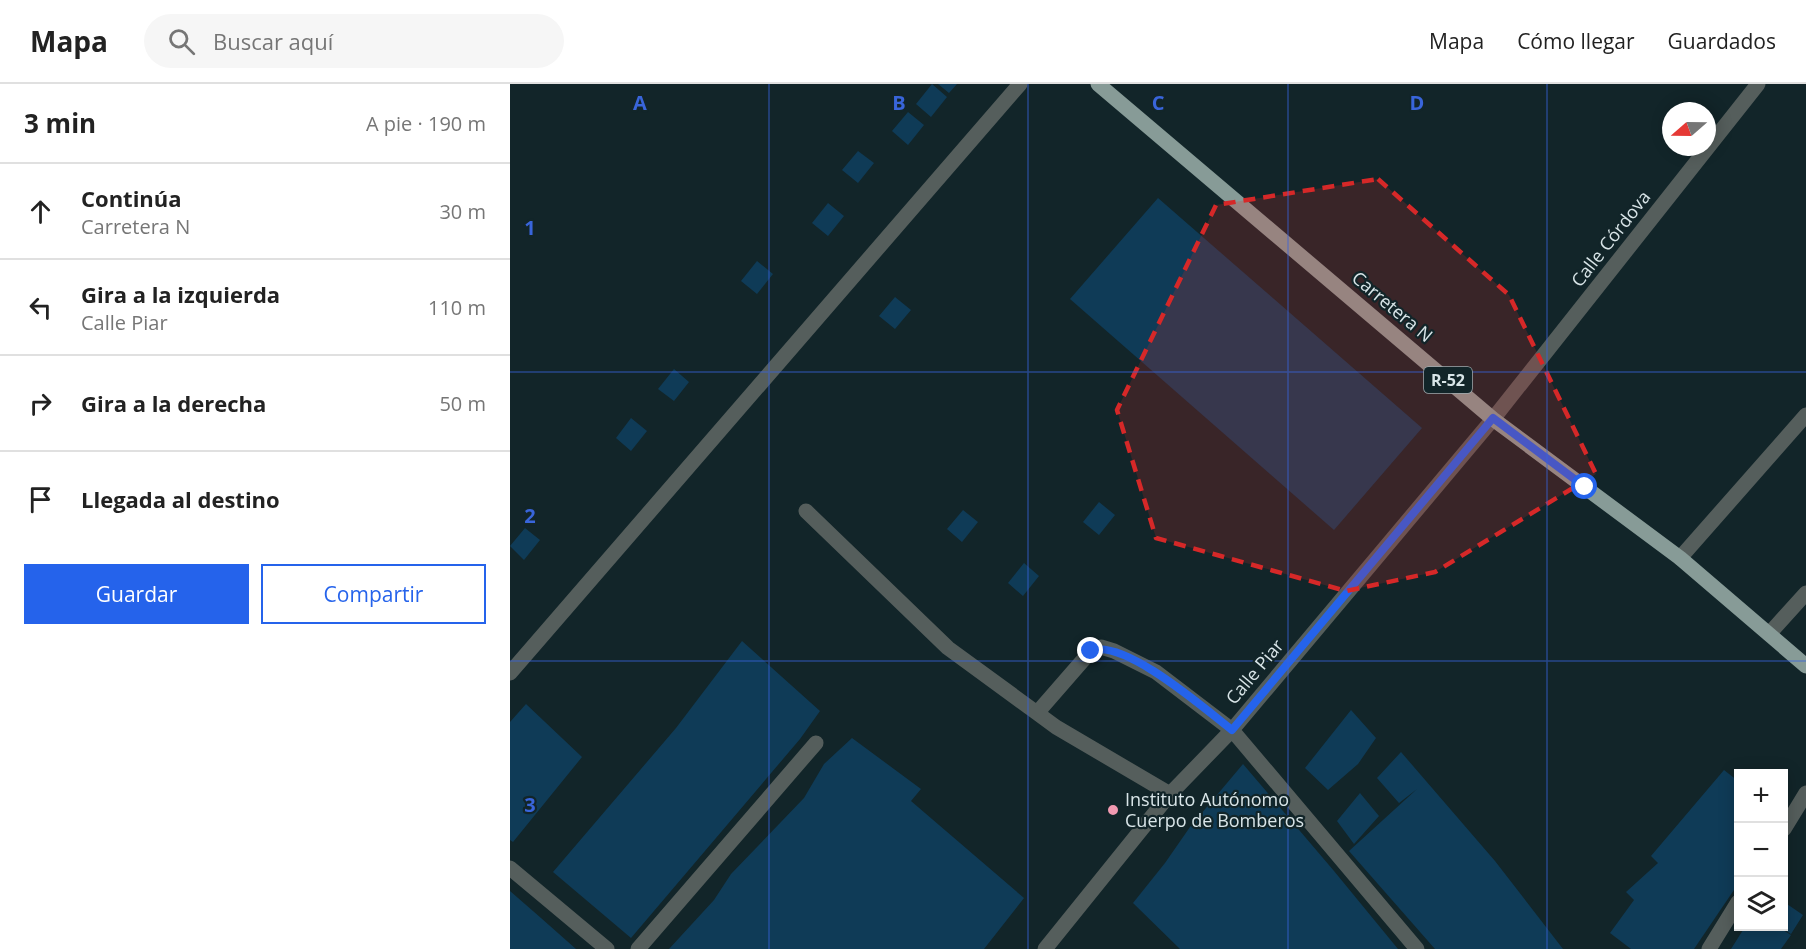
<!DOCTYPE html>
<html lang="es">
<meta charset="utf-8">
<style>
body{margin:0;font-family:"Open Sans",sans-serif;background:#f6f6f6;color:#222}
.controls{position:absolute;right:18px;bottom:18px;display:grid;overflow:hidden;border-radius:0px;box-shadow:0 3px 15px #0003}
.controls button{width:54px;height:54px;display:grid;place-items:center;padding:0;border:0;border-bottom:2px solid #e0e0e0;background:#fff;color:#222;font:30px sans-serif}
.compass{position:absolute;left:1152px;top:18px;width:54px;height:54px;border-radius:50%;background:#fff;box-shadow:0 3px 15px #0003;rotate:250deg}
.stop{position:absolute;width:18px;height:18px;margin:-14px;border:4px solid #2563eb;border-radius:50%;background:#fff}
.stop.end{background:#2563eb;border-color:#fff;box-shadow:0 2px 6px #0008}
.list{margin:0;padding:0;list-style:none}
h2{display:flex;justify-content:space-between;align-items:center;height:78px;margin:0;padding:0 24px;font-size:26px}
h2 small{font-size:20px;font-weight:400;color:#767676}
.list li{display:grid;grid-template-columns:39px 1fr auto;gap:18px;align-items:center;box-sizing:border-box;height:96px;padding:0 24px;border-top:2px solid #e0e0e0}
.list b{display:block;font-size:22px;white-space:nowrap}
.list p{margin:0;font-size:20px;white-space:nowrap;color:#767676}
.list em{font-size:20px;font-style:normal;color:#767676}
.actions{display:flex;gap:12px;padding:18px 24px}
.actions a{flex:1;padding:14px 0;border:2px solid #2563eb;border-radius:0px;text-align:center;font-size:21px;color:#2563eb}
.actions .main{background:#2563eb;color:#fff}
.icon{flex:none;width:33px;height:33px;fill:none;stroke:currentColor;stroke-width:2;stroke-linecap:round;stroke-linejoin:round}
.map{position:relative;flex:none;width:1296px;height:865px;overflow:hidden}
header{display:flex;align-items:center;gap:36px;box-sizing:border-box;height:84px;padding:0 30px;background:#fff;border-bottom:2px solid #e0e0e0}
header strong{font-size:28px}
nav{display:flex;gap:33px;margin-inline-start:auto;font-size:21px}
.search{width:420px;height:54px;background:#f6f6f6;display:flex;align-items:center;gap:15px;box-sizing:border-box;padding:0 21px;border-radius:33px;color:#767676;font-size:22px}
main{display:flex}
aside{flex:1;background:#fff}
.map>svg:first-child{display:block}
.building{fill:#0f3b57}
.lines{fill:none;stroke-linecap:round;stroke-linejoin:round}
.minor{stroke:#555e5c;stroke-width:15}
.major{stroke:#879b97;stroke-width:15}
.route{stroke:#2563eb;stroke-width:8}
.marked{fill:#d62828;fill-opacity:0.2;stroke:#d62828;stroke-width:4.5;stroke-dasharray:12 8;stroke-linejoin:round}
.grid{fill:none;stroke:#3965da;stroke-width:1.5;stroke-opacity:0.55}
.poi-dot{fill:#f19ab1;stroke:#122529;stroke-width:2}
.labels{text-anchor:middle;stroke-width:4.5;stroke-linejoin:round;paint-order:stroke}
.shield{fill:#122529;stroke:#9dabaf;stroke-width:1.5}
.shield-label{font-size:16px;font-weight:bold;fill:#d9e5e8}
.street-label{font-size:18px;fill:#d9e5e8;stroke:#122529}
.poi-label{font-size:18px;fill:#d9e5e8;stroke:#122529;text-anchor:start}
.grid-label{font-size:20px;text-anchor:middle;font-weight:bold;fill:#3965da;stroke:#122529;stroke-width:4.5;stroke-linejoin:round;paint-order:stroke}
</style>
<header>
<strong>Mapa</strong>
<div class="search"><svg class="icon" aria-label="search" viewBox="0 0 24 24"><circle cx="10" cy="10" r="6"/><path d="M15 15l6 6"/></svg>Buscar aquí</div>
<nav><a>Mapa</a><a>Cómo llegar</a><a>Guardados</a></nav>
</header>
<main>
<aside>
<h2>3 min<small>A pie · 190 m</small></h2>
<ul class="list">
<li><svg class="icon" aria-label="ahead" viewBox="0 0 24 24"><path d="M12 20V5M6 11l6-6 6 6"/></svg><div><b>Continúa</b><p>Carretera N</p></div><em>30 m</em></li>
<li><svg class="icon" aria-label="left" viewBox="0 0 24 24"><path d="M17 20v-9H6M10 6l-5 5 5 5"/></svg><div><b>Gira a la izquierda</b><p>Calle Piar</p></div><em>110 m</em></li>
<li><svg class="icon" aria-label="right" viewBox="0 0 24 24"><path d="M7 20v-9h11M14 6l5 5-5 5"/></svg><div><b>Gira a la derecha</b></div><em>50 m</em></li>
<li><svg class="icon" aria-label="arrive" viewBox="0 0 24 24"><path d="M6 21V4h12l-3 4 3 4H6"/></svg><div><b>Llegada al destino</b></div></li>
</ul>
<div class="actions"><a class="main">Guardar</a><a>Compartir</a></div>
</aside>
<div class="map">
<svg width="1296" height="865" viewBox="0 0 1296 865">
<rect width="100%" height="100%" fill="#122529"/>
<path class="building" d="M422,0L437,13L421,33L406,20Z
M428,0H447L439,9Z
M398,28L414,41L398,61L382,47Z
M348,67L364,79L348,99L332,86Z
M648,114L912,344L824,446L560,215Z
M318,119L334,132L318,152L302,139Z
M247,177L263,190L247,210L231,197Z
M385,213L401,226L385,245L369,232Z
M164,285L179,298L164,317L148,305Z
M121,334L137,347L121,367L106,354Z
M589,418L605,431L589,451L573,438Z
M453,426L468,438L452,458L437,445Z
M15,444L30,456L14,476L0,462Z
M514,479L529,492L513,512L498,499Z
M232,557L310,627L290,655L121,854L43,788L166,644Z
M16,620L72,673L3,758L0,756V638Z
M841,626L866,654L848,680L818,706L795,684Z
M342,654L411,705L401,717L514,814L474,865H159L204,816L221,790L294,714L314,680Z
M891,668L985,777L1053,865H925L839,767L907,705L889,719L867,694Z
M733,680L824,787L888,865H670L623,819L655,779L680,743Z
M1214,686L1228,697V800L1184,865H1121L1100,849L1124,816L1116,808L1148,779L1141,772Z
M850,709L869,732L844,760L827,737Z
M0,807L31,834L66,865H0Z
M1274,818L1293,831L1281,850L1270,843H1274Z
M1232,843H1268L1281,851L1271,865H1221L1233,846Z"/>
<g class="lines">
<path class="minor" d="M296,427L438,564L527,629
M1170,474L1296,331
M1259,550L1296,509
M0,589L510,0
M660,710L546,643L527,629L581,567L591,563L604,567L646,588L722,646L907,865
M1274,745L1296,709
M0,784L97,865
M128,865L306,659
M535,865L660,710L722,646L983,335L1248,0
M1199,865L1228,818"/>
<path class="major" d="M588,0L983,335L1170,474L1296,582"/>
</g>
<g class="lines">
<path class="route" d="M581,567C614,554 695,625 722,646L983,334L1075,403"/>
</g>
<path class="marked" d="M868,95L999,211L1086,390L925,488L836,507L646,454L607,326L706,121Z"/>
<path class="grid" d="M259,0V865M518,0V865M778,0V865M1037,0V865M0,288H1296M0,577H1296"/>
<circle class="poi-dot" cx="603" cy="726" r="6"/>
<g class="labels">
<rect class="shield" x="914" y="283" width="48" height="26" rx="4.5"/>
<g class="shield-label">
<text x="938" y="302">R-52</text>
</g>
<g class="street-label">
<text transform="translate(1101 155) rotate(-52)" y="6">Calle Córdova</text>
<text transform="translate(882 223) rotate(40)" y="6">Carretera N</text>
<text transform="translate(745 588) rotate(-50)" y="6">Calle Piar</text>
</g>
<g class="poi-label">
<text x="615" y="722">Instituto Autónomo<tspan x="615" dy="21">Cuerpo de Bomberos</tspan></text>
</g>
</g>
<g class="grid-label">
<text x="130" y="26">A</text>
<text x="389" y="26">B</text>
<text x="648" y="26">C</text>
<text x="907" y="26">D</text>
<text x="20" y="151">1</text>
<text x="20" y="439">2</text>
<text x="20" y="728">3</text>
</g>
</svg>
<div class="controls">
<button>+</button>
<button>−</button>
<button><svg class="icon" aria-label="layers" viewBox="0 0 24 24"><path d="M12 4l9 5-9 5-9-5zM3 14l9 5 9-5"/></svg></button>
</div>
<svg class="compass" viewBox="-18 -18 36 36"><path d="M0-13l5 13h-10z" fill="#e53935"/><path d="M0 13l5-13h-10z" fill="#767676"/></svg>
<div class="stop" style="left:1075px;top:403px"></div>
<div class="stop end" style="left:581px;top:567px"></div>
</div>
</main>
